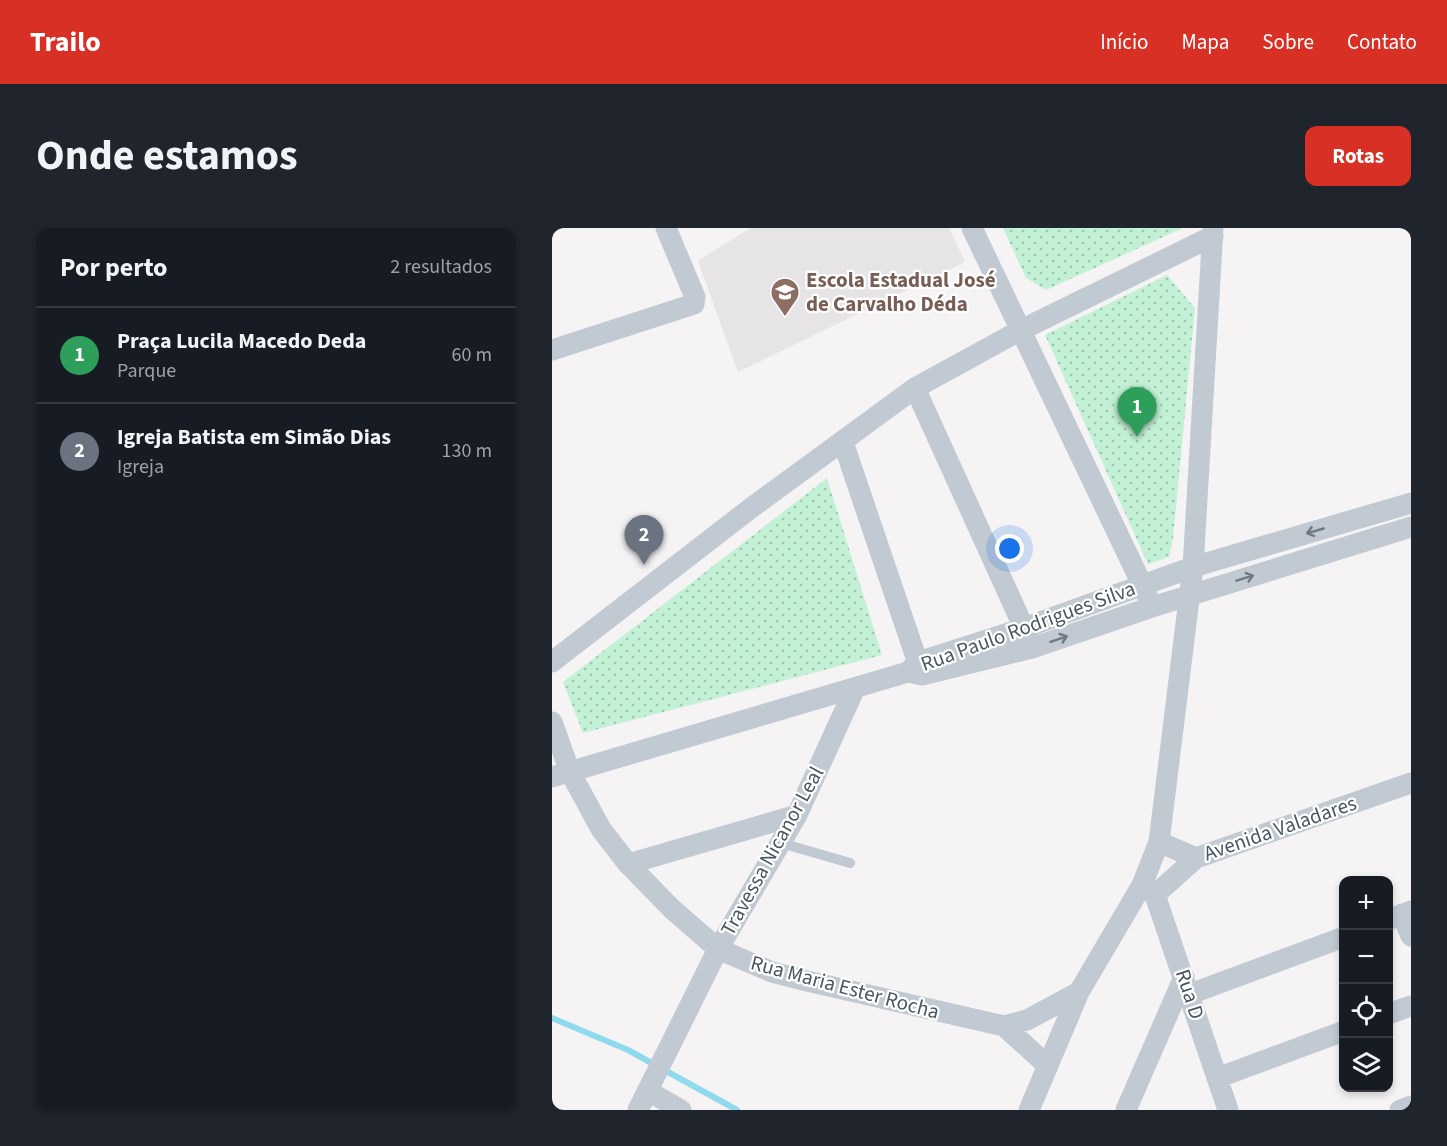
<!DOCTYPE html>
<html lang="pt">
<meta charset="utf-8">
<style>
body{margin:0;font-family:"Source Sans 3",sans-serif;background:#20242c;color:#f1f3f6}
.controls{position:absolute;right:18px;bottom:18px;display:grid;overflow:hidden;border-radius:12px;box-shadow:0 3px 9px #0003}
.controls button{width:54px;height:54px;display:grid;place-items:center;padding:0;border:0;border-bottom:2px solid #363941;background:#171b24;color:#f1f3f6;font:30px sans-serif}
.you{position:absolute;left:458px;top:321px;width:21px;height:21px;margin:-15px;border:4px solid #fff;border-radius:50%;background:#1a73e8;box-shadow:0 0 0 9px #1a73e833}
.badge{display:grid;place-items:center;width:39px;height:39px;border-radius:50%;background:#d93025;color:#fff;font-size:20px;font-weight:700}
.pin{position:absolute;translate:-50% -50px;filter:drop-shadow(0 2px 3px #0008)}
.pin::after{content:'';position:absolute;top:32px;width:21px;height:18px;background:inherit;clip-path:polygon(0 0,100% 0,50% 100%)}
.list{margin:0;padding:0;list-style:none}
h2{display:flex;justify-content:space-between;align-items:center;height:78px;margin:0;padding:0 24px;font-size:26px}
h2 small{font-size:20px;font-weight:400;color:#9ea1a6}
.list li{display:grid;grid-template-columns:39px 1fr auto;gap:18px;align-items:center;box-sizing:border-box;height:96px;padding:0 24px;border-top:2px solid #363941}
.list b{display:block;font-size:22px;white-space:nowrap}
.list p{margin:0;font-size:20px;white-space:nowrap;color:#9ea1a6}
.list em{font-size:20px;font-style:normal;color:#9ea1a6}
.icon{flex:none;width:33px;height:33px;fill:none;stroke:currentColor;stroke-width:2;stroke-linecap:round;stroke-linejoin:round}
.map{position:relative;flex:none;width:859px;height:882px;overflow:hidden;border-radius:12px}
header{display:flex;align-items:center;gap:36px;box-sizing:border-box;height:84px;padding:0 30px;background:#d93025;color:#fff}
header strong{font-size:28px}
nav{display:flex;gap:33px;margin-inline-start:auto;font-size:21px}
.intro{display:flex;align-items:center;justify-content:space-between;box-sizing:border-box;height:144px;padding:0 36px}
h1{margin:0;font-size:42px}
.button{padding:15px 27px;border-radius:12px;background:#d93025;color:#fff;font-size:21px;font-weight:700}
main{display:flex;gap:36px;padding:0 36px}
aside{flex:1;background:#171b24;border-radius:12px;box-shadow:0 3px 9px #0003}
.map>svg:first-child{display:block}
.education{fill:#e6e4e5}
.green{fill:url(#green-dots)}
.lines{fill:none;stroke-linecap:round;stroke-linejoin:round}
.stream{stroke:#90daee;stroke-width:6}
.lane{stroke:#c1cad2;stroke-width:10}
.street{stroke:#c1cad2;stroke-width:21}
.oneway{stroke:#6e7983}
.labels{text-anchor:middle;stroke-width:4.5;stroke-linejoin:round;paint-order:stroke}
.education-label{font-size:21px;font-weight:bold;fill:#785e54;stroke:#fff;text-anchor:start}
.street-label{font-size:21px;fill:#4a5661;stroke:#fff}
</style>
<header>
<strong>Trailo</strong>
<nav><a>Início</a><a>Mapa</a><a>Sobre</a><a>Contato</a></nav>
</header>
<div class="intro"><h1>Onde estamos</h1><a class="button">Rotas</a></div>
<main>
<aside>
<h2>Por perto<small>2 resultados</small></h2>
<ul class="list">
<li><span class="badge" style="background:#2e9e5b">1</span><div><b>Praça Lucila Macedo Deda</b><p>Parque</p></div><em>60 m</em></li>
<li><span class="badge" style="background:#6b7280">2</span><div><b>Igreja Batista em Simão Dias</b><p>Igreja</p></div><em>130 m</em></li>
</ul>
</aside>
<div class="map">
<svg width="859" height="882" viewBox="0 0 859 882">
<defs>
<pattern id="green-dots" width="8" height="8" patternUnits="userSpaceOnUse" patternTransform="scale(1.5)"><rect width="8" height="8" fill="#c3f1d5"/><path d="M2 2h.1M6 6h.1" fill="none" stroke="#a0c6b0" stroke-width="1.8" stroke-linecap="round"/></pattern>
</defs>
<rect width="100%" height="100%" fill="#f5f3f3"/>
<path class="education" d="M198,0H397L413,34L186,144L146,33Z"/>
<path class="green" d="M451,0H631L494,62L474,50Z
M615,47L643,80L621,310L617,329L596,336L493,107Z
M275,250L330,427L31,505L11,454Z"/>
<g class="lines">
<path class="stream" d="M0,790L76,822L185,882"/>
<path class="lane" d="M229,615L298,635"/>
<path class="street" d="M420,0L595,367
M0,122L142,76L143,69L114,0
M363,160L477,411
M291,214L370,447
M0,434L199,280L363,160L469,102L661,8
M356,444L366,434L472,400L641,339L859,275
M0,494L18,544L49,601L76,636L120,681L166,721L220,744L255,753L452,798L496,838
M0,549L356,444L370,447L480,420L600,379L859,299
M607,614L644,630L859,555
M76,636L245,587
M590,657L603,667L676,882
M603,667L644,630
M850,686L859,708
M836,692L859,683
M638,766L792,709
M836,786L859,778
M452,798L475,792L527,764
M665,850L792,803
M96,863L129,882
M86,882L166,721L245,587L303,460
M477,882L527,764L590,657L607,614L641,339L661,0
M574,882L632,749
M848,882L859,878"/>
</g>
<defs><path id="oneway-shaft" d="M-6 0H5M1.5-3L5.5 0L1.5 3" fill="none" stroke-width="1.6" stroke-linecap="round" stroke-linejoin="round" transform="scale(1.5)"/></defs>
<g class="oneway">
<use href="#oneway-shaft" transform="translate(763 303) rotate(164)"/>
<use href="#oneway-shaft" transform="translate(693 350) rotate(-17)"/>
<use href="#oneway-shaft" transform="translate(507 411) rotate(-19)"/>
</g>
<defs>
<g id="school-pin" transform="scale(1.5)"><path d="M0 17L-7.5 6A9.5 9.5 0 1 1 7.5 6Z" fill="#8d6e63" stroke="#fff"/><path d="M0-5L7-2L0 1L-7-2ZM-4 1L0 2.5L4 1V4Q0 6-4 4Z" fill="#fff"/></g>
</defs>
<g fill-rule="evenodd">
<use href="#school-pin" x="233" y="64"/>
</g>
<g class="labels">
<g class="education-label">
<text x="254" y="59">Escola Estadual José<tspan x="254" dy="24">de Carvalho Déda</tspan></text>
</g>
<g class="street-label">
<text transform="translate(476 398) rotate(-20)" y="7">Rua Paulo Rodrigues Silva</text>
<text transform="translate(728 600) rotate(-19)" y="7">Avenida Valadares</text>
<text transform="translate(220 623) rotate(-61)" y="7">Travessa Nicanor Leal</text>
<text transform="translate(293 759) rotate(15)" y="7">Rua Maria Ester Rocha</text>
<text transform="translate(638 766) rotate(72)" y="7">Rua D</text>
</g>
</g>
</svg>
<div class="controls">
<button>+</button>
<button>−</button>
<button><svg class="icon" aria-label="locate" viewBox="0 0 24 24"><circle cx="12" cy="12" r="6"/><path d="M12 2v4M12 18v4M2 12h4M18 12h4"/></svg></button>
<button><svg class="icon" aria-label="layers" viewBox="0 0 24 24"><path d="M12 4l9 5-9 5-9-5zM3 14l9 5 9-5"/></svg></button>
</div>
<div class="you"></div>
<div class="pin badge" style="left:585px;top:209px;background:#2e9e5b">1</div>
<div class="pin badge" style="left:92px;top:337px;background:#6b7280">2</div>
</div>
</main>
